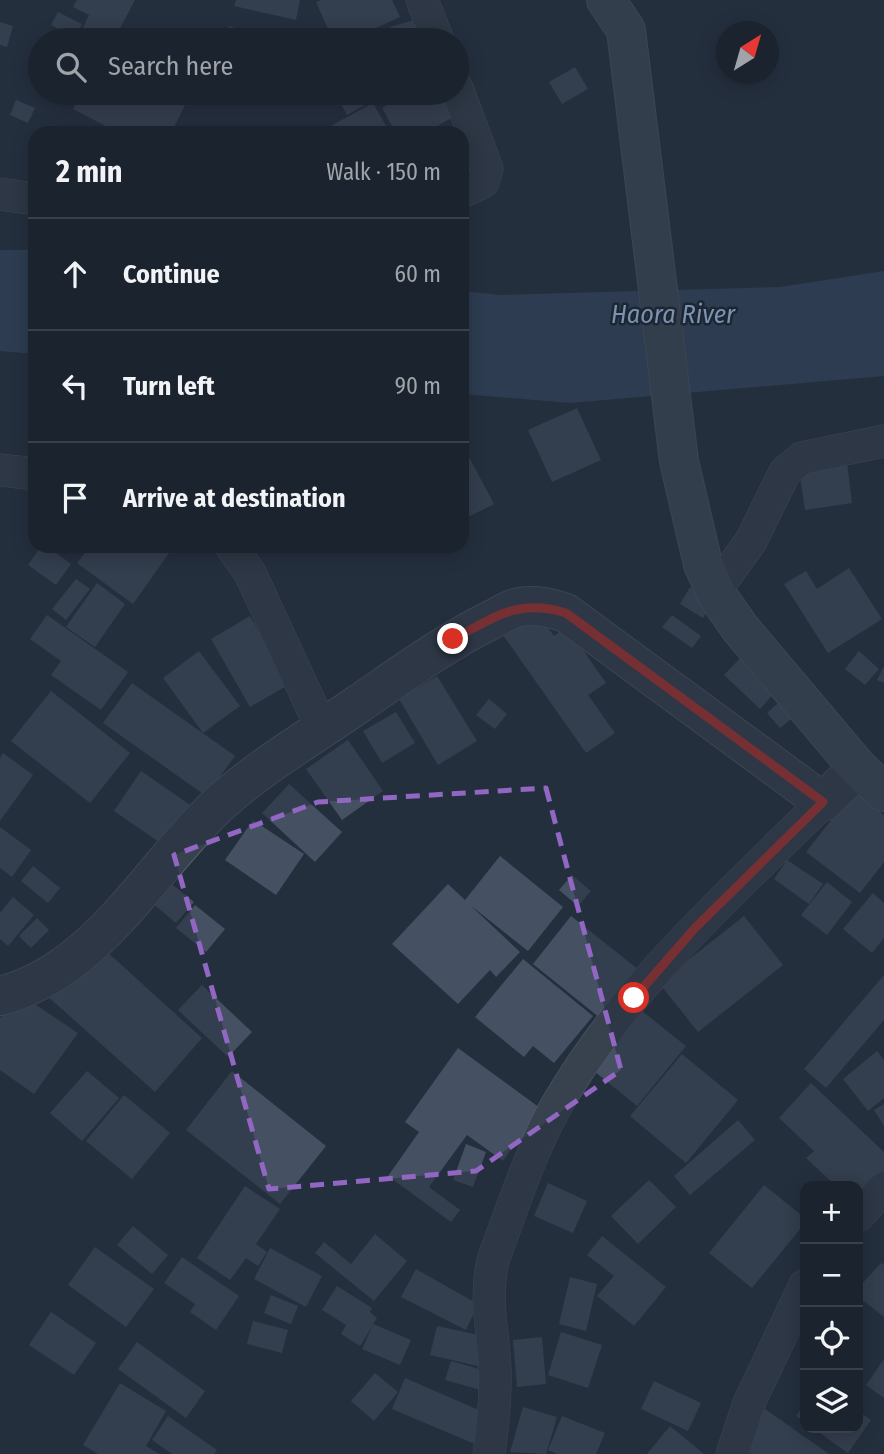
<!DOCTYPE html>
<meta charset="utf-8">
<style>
body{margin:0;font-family:"Fira Sans Condensed",sans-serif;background:#282f3a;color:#f1f3f6}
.controls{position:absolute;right:21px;bottom:21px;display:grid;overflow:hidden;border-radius:14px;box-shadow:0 4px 18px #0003}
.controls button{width:63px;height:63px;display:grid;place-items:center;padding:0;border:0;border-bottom:2px solid #39404a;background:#1b232e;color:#f1f3f6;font:35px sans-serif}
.compass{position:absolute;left:716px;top:21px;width:63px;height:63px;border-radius:50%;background:#1b232e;box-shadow:0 4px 18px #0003;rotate:37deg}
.stop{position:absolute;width:21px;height:21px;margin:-16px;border:5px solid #d93025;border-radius:50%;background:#fff}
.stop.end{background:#d93025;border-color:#fff;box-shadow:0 2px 7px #0008}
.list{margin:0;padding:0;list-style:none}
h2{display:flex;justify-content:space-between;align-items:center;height:91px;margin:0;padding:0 28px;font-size:30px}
h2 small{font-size:23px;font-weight:400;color:#a0a4aa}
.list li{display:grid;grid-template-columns:46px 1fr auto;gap:21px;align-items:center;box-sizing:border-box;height:112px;padding:0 28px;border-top:2px solid #39404a}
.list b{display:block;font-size:26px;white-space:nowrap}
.list em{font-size:23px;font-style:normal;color:#a0a4aa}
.icon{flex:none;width:38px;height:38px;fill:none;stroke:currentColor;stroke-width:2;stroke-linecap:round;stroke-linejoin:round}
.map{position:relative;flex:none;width:884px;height:1454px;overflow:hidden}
.search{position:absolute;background:#1b232e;box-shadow:0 4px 18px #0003;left:28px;top:28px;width:441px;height:77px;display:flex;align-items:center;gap:18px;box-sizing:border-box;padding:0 24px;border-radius:38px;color:#a0a4aa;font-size:26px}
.panel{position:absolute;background:#1b232e;box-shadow:0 4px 18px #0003;left:28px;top:126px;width:441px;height:427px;border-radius:21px}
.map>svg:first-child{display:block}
.water{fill:#394c67}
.building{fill:#455162}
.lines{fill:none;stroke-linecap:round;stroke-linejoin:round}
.minor-casing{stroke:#565f6c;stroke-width:33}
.tertiary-casing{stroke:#565f6c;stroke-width:40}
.secondary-casing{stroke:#565f6c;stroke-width:40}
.minor{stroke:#38414e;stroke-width:32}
.tertiary{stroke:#38414e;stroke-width:38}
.secondary{stroke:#465061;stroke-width:38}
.route{stroke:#d93025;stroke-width:9}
.marked{fill:none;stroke:#9266c3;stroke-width:5;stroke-dasharray:14 9;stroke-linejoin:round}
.labels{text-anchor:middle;stroke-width:5;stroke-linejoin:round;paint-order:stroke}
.water-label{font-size:26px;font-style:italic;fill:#7c92b1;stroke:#1d2633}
</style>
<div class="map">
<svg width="884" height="1454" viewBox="0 0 884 1454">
<rect width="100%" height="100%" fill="#242f3e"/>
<path class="water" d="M0,250H35V354L0,351Z
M884,271V376L570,403L462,394V291L501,295L780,287Z"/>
<path class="building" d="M77,0H135L114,40H86L79,36L89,15L73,7Z
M236,0H300L296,20L234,6Z
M321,0H392L400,17L350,40H333L316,2Z
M58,12L82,24L76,38L51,25Z
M414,20L420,40H394L390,27Z
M0,22L13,26L7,47L0,45Z
M229,26L260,36L259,40H225Z
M369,32L374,40H354Z
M575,67L588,89L562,104L549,82Z
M82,93H191L171,133H119L73,109Z
M335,93H386L347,115Z
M408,93H444L457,115L425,133H396L382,108Z
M16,100L35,108L28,123L10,115Z
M373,103L390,133H330L327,128Z
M462,128L476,175L462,178Z
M577,408L601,460L552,482L528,430Z
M462,444L494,504L462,520Z
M847,463L852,503L805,510L799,469Z
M41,546H47L71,564L56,585L28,565Z
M90,546H106L114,551L118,546H167L172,549L133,604L77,563Z
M849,568L882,619L828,653L784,584L806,571L817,589Z
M76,579L90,589L66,620L52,609Z
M97,583L125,604L95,647L66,627Z
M690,587L713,601L703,618L680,604Z
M536,611L554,636L567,627L606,683L588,695L615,733L586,753L503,635Z
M47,615L128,672L101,710L51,675L61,661L30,639Z
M672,615L701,636L692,648L662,627Z
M250,616L290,684L250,707L211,639Z
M199,651L240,706L203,733L163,678Z
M859,651L879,669L865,685L845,669Z
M744,654L779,688L760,709L724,675Z
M884,666V683L877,680Z
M437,676L477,741L438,765L399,699Z
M132,683L235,756L206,796L103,723Z
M51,691L130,753L90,803L11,741Z
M786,696L800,712L780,728L767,713Z
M489,699L507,714L495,729L476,715Z
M396,712L415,743L382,763L363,731Z
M348,740L383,791L342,820L306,769Z
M3,753L33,775L0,821V758Z
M141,771L190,805L162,844L114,811Z
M289,784L342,832L315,862L262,813Z
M854,791L884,815V862L860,893L806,852Z
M253,820L304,854L276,895L225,860Z
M0,827L31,850L12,877L0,868Z
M500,856L563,907L528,951L470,905L520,952L496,977L490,970L458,1004L392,944L448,884L465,900Z
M787,860L823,884L809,904L774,879Z
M33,866L60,888L48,903L21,881Z
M572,875L591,891L578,906L559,890Z
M168,881L194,902L176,923L151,902Z
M827,882L852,902L827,935L801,915Z
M873,893L884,903V938L872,953L843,929Z
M13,897L34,915L8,946L0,939V913Z
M195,905L225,929L206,952L176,928Z
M571,916L639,970L600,1018L533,964Z
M744,916L783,965L698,1032L659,983Z
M37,918L49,930L31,948L19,936Z
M95,941L202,1038L155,1092L46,995Z
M523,959L593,1016L554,1063L533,1046L524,1057L475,1017Z
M884,975V1020L826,1088L804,1069Z
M202,985L252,1032L228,1057L178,1010Z
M21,995L78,1033L34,1094L0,1070V1018Z
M642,1011L686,1046L637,1106L594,1071Z
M458,1048L551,1116L526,1150L516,1142L503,1161L467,1135L429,1187L460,1210L451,1222L388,1176L419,1132L405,1122Z
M877,1051L884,1060V1098L868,1111L843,1079Z
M682,1054L738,1100L686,1163L630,1116Z
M87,1071L119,1098L82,1141L50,1113Z
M232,1071L326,1146L280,1204L186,1130Z
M811,1083L884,1152V1181L858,1208V1186H836L806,1158L814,1151L779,1118Z
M124,1095L170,1133L132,1179L86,1141Z
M884,1104V1126L874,1110Z
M738,1120L755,1140L690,1195L674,1176Z
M466,1144L486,1152L473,1187L453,1180Z
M649,1180L676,1207L638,1244L611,1216Z
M548,1183L587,1201L573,1233L534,1216Z
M764,1185L805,1218V1223L752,1288L709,1253Z
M245,1186L280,1209L256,1244L267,1252L258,1266L246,1258L230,1280L197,1258Z
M133,1226L168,1255L152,1274L117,1245Z
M375,1234L407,1261L374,1301L315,1253L324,1242L351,1264Z
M602,1236L666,1287L634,1326L597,1296L614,1276L587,1255Z
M95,1247L154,1289L126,1327L68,1285Z
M270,1248L322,1276L306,1307L254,1279Z
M182,1257L239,1296L216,1330L190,1312L195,1304L164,1283Z
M881,1263L884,1265V1317L864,1301L858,1309V1288Z
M416,1269L478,1304L466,1330L401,1297Z
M570,1277L597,1284L586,1331L559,1324Z
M337,1286L372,1308L370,1312L377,1318L373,1324L411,1340L400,1365L362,1349L373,1325L360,1346L341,1334L346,1325L322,1310Z
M271,1295L298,1306L291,1324L264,1313Z
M51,1312L96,1343L74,1375L29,1345Z
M253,1321L288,1330L282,1353L247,1344Z
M437,1326L488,1337L482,1367L430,1355Z
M561,1332L602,1345L588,1388L548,1375Z
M542,1337L546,1384L517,1387L513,1340Z
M137,1342L205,1391L186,1418L118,1369Z
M884,1359V1398L866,1385Z
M451,1361L486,1371L481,1390L445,1380Z
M375,1373L398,1392L374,1421L351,1401Z
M405,1378L488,1414L475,1444L392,1409Z
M654,1381L701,1403L688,1431L641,1409Z
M120,1383L166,1411L146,1446L159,1454H98L83,1445Z
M805,1404V1422L796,1416Z
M523,1407L557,1417L546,1454L510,1452Z
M765,1409L829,1454H752L739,1445Z
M858,1411L871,1420L848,1453L813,1428H858Z
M168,1416L217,1450L214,1454H172L152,1440Z
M562,1416L605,1433L596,1454H557L548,1450Z
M670,1426L704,1454H647Z"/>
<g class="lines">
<g class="minor-casing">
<path id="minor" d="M422,0L438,40
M457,88L487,169L483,182L462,192
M0,194L35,199
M0,470L35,474
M231,546L250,573L322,729
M715,591L751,541L785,472L802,458L884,441
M858,1216L884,1188
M489,1454C493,1425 496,1397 495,1368C493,1327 484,1302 493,1260C512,1210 529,1155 555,1108C622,990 727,897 823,802
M732,1454L749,1403L805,1285"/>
</g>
<g class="tertiary-casing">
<path id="tertiary" d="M0,996C98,971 149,869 219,804C261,766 311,737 357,705C401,675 443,644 491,620C500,616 510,608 520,607C536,604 551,608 566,613L823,802L858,768"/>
</g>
<g class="secondary-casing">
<path id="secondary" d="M606,0L626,30L679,461L703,564L717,595L740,628L858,768L884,792"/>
</g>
<use href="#minor" class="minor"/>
<use href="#tertiary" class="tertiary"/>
<use href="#secondary" class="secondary"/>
</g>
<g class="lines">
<path class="route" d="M453,639C496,617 517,598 566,613L823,802L695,928L634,998"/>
</g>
<path d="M0 0H884V1454H0ZM546,788L621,1070L476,1171L269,1189L174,855L318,802Z" fill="#242f3e" fill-opacity=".55" fill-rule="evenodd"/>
<path class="marked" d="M546,788L621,1070L476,1171L269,1189L174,855L318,802Z"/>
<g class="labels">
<g class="water-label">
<text x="673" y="323">Haora River</text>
</g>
</g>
</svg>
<div class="controls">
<button>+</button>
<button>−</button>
<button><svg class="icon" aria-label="locate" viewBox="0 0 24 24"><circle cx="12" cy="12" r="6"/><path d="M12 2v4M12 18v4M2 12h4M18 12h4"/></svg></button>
<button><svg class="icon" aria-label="layers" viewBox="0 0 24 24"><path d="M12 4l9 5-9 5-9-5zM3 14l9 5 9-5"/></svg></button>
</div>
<svg class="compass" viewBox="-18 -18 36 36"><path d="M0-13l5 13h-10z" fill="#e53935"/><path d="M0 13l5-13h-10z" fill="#a0a4aa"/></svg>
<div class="stop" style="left:634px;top:998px"></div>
<div class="stop end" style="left:453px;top:639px"></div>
<div class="search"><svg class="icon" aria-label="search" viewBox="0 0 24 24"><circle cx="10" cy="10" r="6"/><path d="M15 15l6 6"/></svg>Search here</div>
<section class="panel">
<h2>2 min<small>Walk · 150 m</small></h2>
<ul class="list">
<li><svg class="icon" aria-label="ahead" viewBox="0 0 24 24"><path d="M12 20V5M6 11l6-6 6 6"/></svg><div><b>Continue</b></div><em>60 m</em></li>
<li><svg class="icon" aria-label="left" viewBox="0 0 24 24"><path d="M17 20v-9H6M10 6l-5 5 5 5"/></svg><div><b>Turn left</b></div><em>90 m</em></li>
<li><svg class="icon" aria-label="arrive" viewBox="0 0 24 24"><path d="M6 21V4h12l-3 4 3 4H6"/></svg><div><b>Arrive at destination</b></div></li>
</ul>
</section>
</div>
